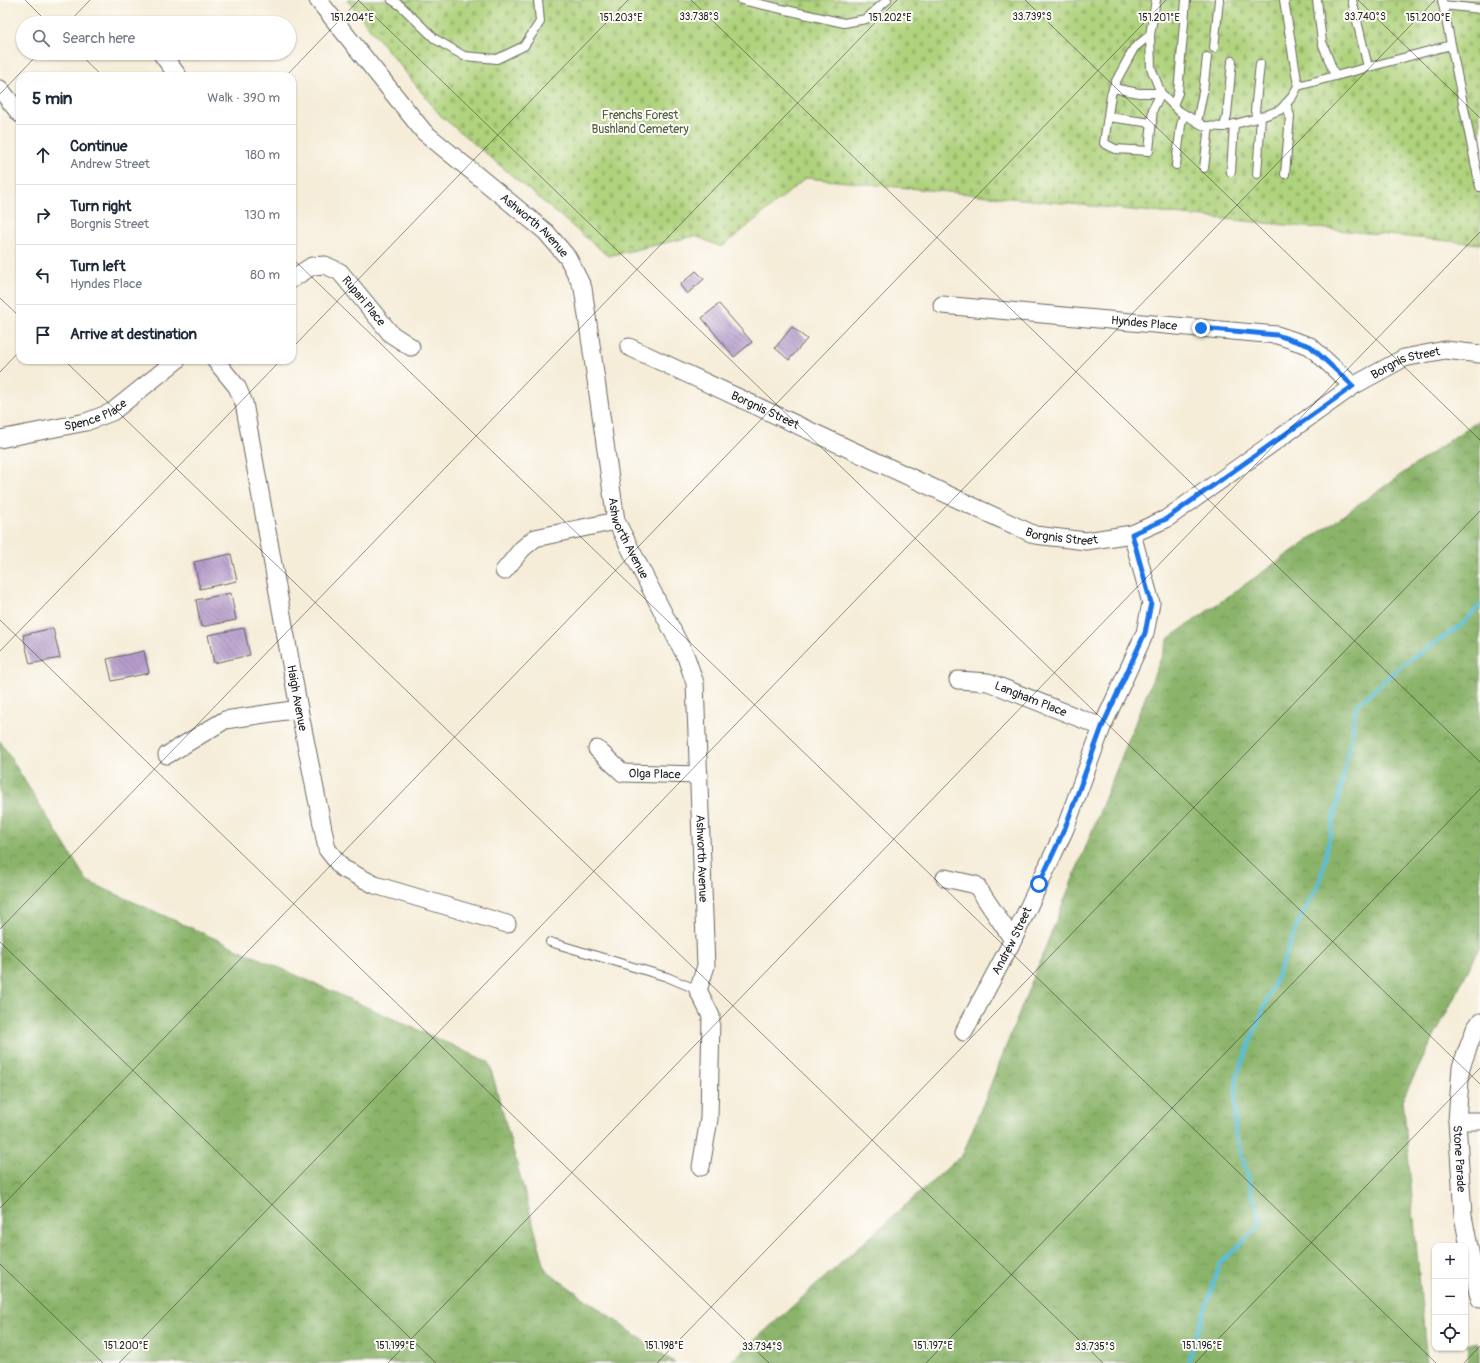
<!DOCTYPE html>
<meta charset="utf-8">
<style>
body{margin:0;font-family:Pangolin,sans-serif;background:#f2f2f3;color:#1f2937}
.controls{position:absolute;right:12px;bottom:12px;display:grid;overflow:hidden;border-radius:8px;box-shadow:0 1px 3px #0004}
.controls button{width:36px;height:36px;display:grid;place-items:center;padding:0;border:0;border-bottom:1px solid #e0e1e3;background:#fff;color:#1f2937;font:20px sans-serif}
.stop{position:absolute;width:12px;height:12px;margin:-9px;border:3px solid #1a73e8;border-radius:50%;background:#fff}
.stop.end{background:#1a73e8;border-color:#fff;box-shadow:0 1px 4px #0008}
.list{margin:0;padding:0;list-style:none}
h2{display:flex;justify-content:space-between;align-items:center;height:52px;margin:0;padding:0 16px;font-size:17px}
h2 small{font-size:13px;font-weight:400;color:#747a83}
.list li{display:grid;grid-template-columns:26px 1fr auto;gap:12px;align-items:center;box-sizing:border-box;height:60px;padding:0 16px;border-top:1px solid #e0e1e3}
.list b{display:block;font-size:15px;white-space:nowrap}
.list p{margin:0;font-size:13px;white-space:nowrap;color:#747a83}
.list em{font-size:13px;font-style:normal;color:#747a83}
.icon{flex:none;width:22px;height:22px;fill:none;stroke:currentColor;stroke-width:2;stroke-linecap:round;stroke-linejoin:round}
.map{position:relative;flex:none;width:1480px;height:1363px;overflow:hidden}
.search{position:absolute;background:#fff;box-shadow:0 1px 3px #0004;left:16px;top:16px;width:280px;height:44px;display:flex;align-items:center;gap:10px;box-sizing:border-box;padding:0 14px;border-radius:22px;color:#747a83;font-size:15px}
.panel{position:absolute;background:#fff;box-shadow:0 1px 3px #0004;left:16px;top:72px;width:280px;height:292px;border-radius:12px}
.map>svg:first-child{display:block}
.forest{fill:url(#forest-crowns);stroke:#546844}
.cemetery{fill:url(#cemetery-stones);stroke:#66774c}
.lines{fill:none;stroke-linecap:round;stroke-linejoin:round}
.stream{stroke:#5abed8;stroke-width:4}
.building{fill:url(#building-back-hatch)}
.lane-casing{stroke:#68655e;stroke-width:10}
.street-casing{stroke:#68655e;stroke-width:19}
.lane{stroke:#fff;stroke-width:8}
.street{stroke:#fff;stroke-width:17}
.route{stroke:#1a73e8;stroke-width:5}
.ticks{fill:none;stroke:#1c1c1c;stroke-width:1;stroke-opacity:0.45}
.labels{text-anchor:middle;stroke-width:4;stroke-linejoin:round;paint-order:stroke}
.park-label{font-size:12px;fill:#4f5c3d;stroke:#fdfcf7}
.street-label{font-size:12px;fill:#1c1c1c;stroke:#fdfcf7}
.ticks-label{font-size:10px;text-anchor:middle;fill:#1c1c1c;stroke:#fdfcf7;stroke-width:4;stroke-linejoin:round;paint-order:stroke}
</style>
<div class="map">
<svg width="1480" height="1363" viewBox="0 0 1480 1363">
<defs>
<pattern id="forest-crowns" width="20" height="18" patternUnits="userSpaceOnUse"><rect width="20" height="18" fill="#8bb46b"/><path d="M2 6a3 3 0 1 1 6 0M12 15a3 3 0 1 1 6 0" fill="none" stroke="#719257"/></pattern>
<pattern id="cemetery-stones" width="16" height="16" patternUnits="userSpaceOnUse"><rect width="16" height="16" fill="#afd27b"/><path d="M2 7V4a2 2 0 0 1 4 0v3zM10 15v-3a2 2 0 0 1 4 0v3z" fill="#96b46a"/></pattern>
<pattern id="building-back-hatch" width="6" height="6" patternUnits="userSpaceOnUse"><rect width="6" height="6" fill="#b59ccb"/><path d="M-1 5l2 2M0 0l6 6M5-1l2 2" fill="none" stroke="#927ea4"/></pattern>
</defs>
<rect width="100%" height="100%" fill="#fdfcf7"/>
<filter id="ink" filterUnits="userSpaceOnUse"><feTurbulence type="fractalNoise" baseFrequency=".025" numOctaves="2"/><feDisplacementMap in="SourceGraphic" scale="8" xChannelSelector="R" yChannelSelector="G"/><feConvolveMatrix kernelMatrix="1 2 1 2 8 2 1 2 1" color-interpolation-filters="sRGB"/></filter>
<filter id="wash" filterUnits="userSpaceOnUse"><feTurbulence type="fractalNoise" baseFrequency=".012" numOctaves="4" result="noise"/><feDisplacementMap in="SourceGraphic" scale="16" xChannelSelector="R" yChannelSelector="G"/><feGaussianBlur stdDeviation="0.9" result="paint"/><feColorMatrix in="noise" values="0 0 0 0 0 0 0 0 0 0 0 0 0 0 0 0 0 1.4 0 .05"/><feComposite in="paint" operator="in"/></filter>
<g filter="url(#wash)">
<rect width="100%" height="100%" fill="#f6edd9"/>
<path class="forest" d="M1480,419V947L1403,1098L1427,1363H729L963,1154L1169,638Z
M0,741L87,881L489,1062L546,1271L675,1363H0Z
M1477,1342L1480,1348V1363H1467L1468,1344Z"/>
<path class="cemetery" d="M347,0H1480V244L806,178L722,247L695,236L608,256L441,116Z"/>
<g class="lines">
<path class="stream" d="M1188,1363L1220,1264L1261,1224L1235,1132L1236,1078L1300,919L1320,882L1350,745L1356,706L1402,665L1462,625L1480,605"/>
</g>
<g id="blocks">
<path class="building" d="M696,271L704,279L687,294L680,285Z
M719,304L752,342L734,357L702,318Z
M792,327L807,339L789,360L775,348Z
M231,554L237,581L200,589L194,562Z
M231,593L236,620L201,627L196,600Z
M53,628L60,658L30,664L23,635Z
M244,628L250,655L214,663L208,635Z
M144,651L149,673L112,681L107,659Z"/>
</g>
</g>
<g filter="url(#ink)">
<use href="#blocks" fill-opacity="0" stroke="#68655e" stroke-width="1"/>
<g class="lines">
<g class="lane-casing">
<path id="lane" d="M392,0L401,6L435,39L464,56L497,59L524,46L540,22L538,0
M742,0L844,23L866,19L887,0
M1156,0L1150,35L1151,68L1161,93L1179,111L1204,126L1224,127L1261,117L1280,110L1292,97L1298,86L1451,45
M1284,0L1298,86
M1317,0L1322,42L1335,76
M1352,0L1368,67
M1442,0L1480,187
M1443,5L1480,9
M1214,48L1219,0
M1113,88L1139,93H1161L1153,109L1149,151L1115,149L1104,143L1111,95L1115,83L1134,48L1150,35
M1173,105L1178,93L1186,0
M1108,117L1152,123
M1257,118L1255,111L1260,64
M1197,122L1203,92L1207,57
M1224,127L1227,115L1232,61
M1176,165L1181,125L1184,114
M1204,168L1209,126
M1231,172L1234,124
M1257,174L1261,117
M1285,174L1290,116L1286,103
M550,942L667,977L698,990"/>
</g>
<g class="street-casing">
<g id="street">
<path id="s1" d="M318,0L424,132L546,232L568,258L583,288L616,521L686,657L695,683L706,966L698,990L711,1016L709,1119L701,1167"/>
<path d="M161,53L178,76"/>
<path d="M0,89L20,114"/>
<path id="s2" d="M292,279L312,266L325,265L340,272L391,334L411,347"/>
<path id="s3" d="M942,305L1277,335L1310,346L1353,386"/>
<path id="s4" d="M629,347L1035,535L1086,541L1132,534L1166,519L1353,386L1404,358L1445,350L1480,354"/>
<path id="s5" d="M215,360L237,387L244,403L299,709L327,849L342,868L375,885L507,924"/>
<path id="s6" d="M0,439L86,422L112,412L177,360"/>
<path d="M504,571L522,549L535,538L616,521"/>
<path id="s7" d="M958,680L988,682L1102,727"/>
<path id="s8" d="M597,749L623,773L699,775"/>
<path d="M167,755L225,720L299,709"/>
<path d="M945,878L976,885L1013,940"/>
<path id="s9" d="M1480,1022L1475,1029L1461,1067L1457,1121L1463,1216L1478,1293L1480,1299"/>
<path id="s10" d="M964,1032L1013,940L1065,829L1102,727L1145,633L1151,603L1132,534"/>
<path d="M1457,1121H1480"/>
</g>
</g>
<use href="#lane" class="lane"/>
<use href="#street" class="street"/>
</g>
</g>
<g class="lines" filter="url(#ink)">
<path class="route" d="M1039,884L1065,828L1102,727L1145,633L1151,603L1132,534L1166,519L1353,386L1310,346L1277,335L1201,328"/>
</g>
<path class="ticks" d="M25,0L48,23M358,0L1480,1084M691,0L1480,762M1025,0L1480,440M1358,0L1480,118M68,23L90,0M79,53L103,76M286,76L359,0M0,94L39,53M292,258L1436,1363M0,298L20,317M292,348L628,0M64,360L1103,1363M0,372L20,351M0,620L769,1363M0,651L281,360M0,929L897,0M0,942L436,1363M0,1208L1166,0M0,1264L103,1363M119,1363L1435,0M388,1363L1480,232M657,1363L1480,511M926,1363L1480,789M1195,1363L1480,1068M1464,1363L1480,1346"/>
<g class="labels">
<g class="park-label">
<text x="640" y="119">Frenchs Forest<tspan x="640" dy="14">Bushland Cemetery</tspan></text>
</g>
<g class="street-label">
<text dy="4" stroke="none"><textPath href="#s1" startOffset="314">Ashworth Avenue</textPath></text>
<text dy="4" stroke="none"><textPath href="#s2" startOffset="91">Rupari Place</textPath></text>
<text dy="4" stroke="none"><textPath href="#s3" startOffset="203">Hyndes Place</textPath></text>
<text dy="4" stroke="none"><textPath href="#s4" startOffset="870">Borgnis Street</textPath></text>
<text dy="4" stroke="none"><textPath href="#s4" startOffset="150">Borgnis Street</textPath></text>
<text dy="4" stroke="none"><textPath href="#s6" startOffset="99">Spence Place</textPath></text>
<text dy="4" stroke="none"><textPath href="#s4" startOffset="474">Borgnis Street</textPath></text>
<text dy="4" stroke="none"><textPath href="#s1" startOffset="650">Ashworth Avenue</textPath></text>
<text dy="4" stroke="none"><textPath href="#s5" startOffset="352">Haigh Avenue</textPath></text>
<text dy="4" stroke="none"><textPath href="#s7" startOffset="76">Langham Place</textPath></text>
<text dy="4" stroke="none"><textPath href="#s8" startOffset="67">Olga Place</textPath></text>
<text dy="4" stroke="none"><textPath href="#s1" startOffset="986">Ashworth Avenue</textPath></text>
<text dy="4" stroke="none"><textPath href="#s10" startOffset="103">Andrew Street</textPath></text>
<text dy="4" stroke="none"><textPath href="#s9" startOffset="141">Stone Parade</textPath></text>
</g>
</g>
<g class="ticks-label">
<text x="699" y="20">33.738°S</text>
<text x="1032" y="20">33.739°S</text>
<text x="1365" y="20">33.740°S</text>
<text x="1159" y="21">151.201°E</text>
<text x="1428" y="21">151.200°E</text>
<text x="352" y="21">151.204°E</text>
<text x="621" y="21">151.203°E</text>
<text x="890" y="21">151.202°E</text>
<text x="126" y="1349">151.200°E</text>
<text x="395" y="1349">151.199°E</text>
<text x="664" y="1349">151.198°E</text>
<text x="933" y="1349">151.197°E</text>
<text x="1202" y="1349">151.196°E</text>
<text x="762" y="1350">33.734°S</text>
<text x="1095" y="1350">33.735°S</text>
</g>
</svg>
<div class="controls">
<button>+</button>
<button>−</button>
<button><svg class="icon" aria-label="locate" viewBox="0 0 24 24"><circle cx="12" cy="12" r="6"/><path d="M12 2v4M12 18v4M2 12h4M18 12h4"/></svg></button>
</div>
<div class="stop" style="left:1039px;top:884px"></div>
<div class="stop end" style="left:1201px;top:328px"></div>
<div class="search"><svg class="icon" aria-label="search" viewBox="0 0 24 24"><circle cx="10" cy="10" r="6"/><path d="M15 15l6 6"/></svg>Search here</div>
<section class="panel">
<h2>5 min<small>Walk · 390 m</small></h2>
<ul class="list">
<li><svg class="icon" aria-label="ahead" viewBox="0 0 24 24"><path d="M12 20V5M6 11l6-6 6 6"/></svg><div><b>Continue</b><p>Andrew Street</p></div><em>180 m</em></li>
<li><svg class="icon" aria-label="right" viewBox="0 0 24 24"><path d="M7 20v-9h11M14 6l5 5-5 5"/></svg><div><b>Turn right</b><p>Borgnis Street</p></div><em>130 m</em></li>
<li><svg class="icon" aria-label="left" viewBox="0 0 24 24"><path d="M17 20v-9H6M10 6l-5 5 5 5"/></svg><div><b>Turn left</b><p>Hyndes Place</p></div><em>80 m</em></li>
<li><svg class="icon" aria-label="arrive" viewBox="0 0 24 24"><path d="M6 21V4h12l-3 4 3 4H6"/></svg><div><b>Arrive at destination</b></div></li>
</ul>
</section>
</div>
